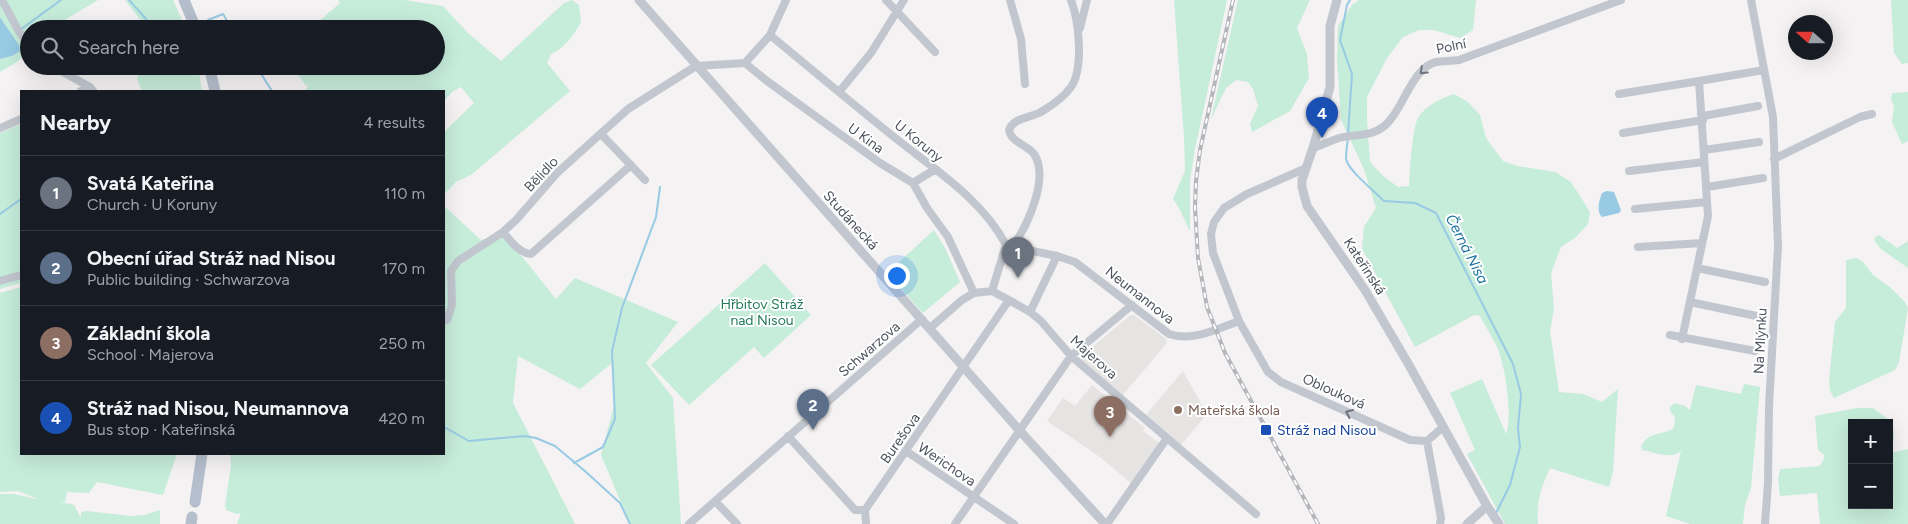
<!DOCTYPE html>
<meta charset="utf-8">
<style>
body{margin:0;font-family:Figtree,sans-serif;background:#242831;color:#f1f3f6}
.controls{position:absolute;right:15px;bottom:15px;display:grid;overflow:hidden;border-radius:0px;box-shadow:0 5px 20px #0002}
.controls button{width:45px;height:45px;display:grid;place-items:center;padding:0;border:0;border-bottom:1px solid #363941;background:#171b24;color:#f1f3f6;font:25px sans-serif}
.compass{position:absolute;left:1788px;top:15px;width:45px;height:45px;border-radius:50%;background:#171b24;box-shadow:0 5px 20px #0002;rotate:291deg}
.you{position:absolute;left:896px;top:275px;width:18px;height:18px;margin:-12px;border:4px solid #fff;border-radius:50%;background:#1a73e8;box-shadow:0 0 0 8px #1a73e833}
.badge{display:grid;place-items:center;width:32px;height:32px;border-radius:50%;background:#0f766e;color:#fff;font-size:16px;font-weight:700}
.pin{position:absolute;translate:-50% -41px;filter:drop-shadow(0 1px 2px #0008)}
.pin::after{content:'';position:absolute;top:26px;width:18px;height:15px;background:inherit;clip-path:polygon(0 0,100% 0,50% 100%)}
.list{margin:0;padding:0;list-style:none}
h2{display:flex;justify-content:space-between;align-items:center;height:65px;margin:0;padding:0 20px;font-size:21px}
h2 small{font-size:16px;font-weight:400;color:#9ea1a6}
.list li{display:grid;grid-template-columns:32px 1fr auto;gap:15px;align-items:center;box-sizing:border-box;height:75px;padding:0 20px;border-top:1px solid #363941}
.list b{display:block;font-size:19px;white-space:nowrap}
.list p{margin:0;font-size:16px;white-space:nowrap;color:#9ea1a6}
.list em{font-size:16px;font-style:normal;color:#9ea1a6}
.icon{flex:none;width:28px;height:28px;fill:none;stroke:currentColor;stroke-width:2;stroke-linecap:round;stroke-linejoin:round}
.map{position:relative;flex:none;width:1908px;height:524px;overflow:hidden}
.search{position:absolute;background:#171b24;box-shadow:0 5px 20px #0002;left:20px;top:20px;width:425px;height:55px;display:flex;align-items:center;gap:12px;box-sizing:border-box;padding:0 18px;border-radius:28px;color:#9ea1a6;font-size:19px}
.panel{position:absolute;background:#171b24;box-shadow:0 5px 20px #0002;left:20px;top:90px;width:425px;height:365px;border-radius:0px}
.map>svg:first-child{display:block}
.education{fill:#e5e4e3}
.green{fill:#c6ecda;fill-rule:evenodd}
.water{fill:#98cae4}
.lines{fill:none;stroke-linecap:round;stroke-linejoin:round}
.stream{stroke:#98cae4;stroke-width:2}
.minor{stroke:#c2c7cf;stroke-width:8}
.tertiary{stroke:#c2c7cf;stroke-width:9}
.primary{stroke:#b5becd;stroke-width:11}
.rail-casing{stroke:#b5b6bb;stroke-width:4}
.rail{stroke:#fff;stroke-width:2;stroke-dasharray:5.5;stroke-linecap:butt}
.oneway{stroke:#6f757f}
.education-dot{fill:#8d6e63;stroke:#fff;stroke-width:2}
.transit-dot{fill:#1a4fb4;stroke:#fff;stroke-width:2}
.labels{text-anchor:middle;stroke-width:4;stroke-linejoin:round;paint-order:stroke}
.street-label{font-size:14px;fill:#4c525d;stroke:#fff}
.park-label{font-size:14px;fill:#22795a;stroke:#fff}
.education-label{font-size:14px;fill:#785e54;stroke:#fff;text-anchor:start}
.transit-label{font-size:14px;fill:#164399;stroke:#fff;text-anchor:start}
.water-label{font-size:15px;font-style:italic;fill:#1c72a0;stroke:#fff}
</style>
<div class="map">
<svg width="1908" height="524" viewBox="0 0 1908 524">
<rect width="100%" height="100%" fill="#f4f2f2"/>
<path class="education" d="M1131,315H1134L1166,339L1167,343L1122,396L1081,359V356Z
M1183,371L1207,414L1181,445L1145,416Z
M1092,385L1145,428L1143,431L1159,443L1132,484L1100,457L1047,421L1063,398L1075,406Z"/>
<path class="green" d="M0,0H98L50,29H29V49L17,62L0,72V59L12,56L19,45L0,17Z
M125,0H173L186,29H144L141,21Z
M338,0H404L443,6L468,33L501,61L564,3L572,0L579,5L581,22C575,34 564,49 551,54L547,63L570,91L471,175L456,182L444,194V132L474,103L461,87L453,91L444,101V91H305L309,84L306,86L292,66H436V29H310L340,3Z
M1174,0H1227L1195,149L1190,180V231C1184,220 1181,209 1173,199L1185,171L1184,137Z
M1238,0H1310L1297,28L1307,54L1309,78L1290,111L1252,132L1250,124L1258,106L1253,89L1248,82L1236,80L1226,88L1211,119Z
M1359,0H1476L1473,30L1460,38L1434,30H1419L1403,37L1387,58L1367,97V121L1370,162L1383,176L1398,187L1409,186C1410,171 1412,129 1418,118C1425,106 1441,98 1454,94L1468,102L1480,115L1486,138L1503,161L1517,166L1555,172L1571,182L1590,212L1588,224L1576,237L1561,247L1551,273L1554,309L1550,331L1559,392L1583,394L1602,402L1618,389L1613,471L1609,487L1550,468C1541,487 1536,503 1538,524H1505L1467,454L1475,450L1450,393L1482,379L1506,434C1513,418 1505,363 1497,347C1492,336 1485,326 1480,316L1474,315L1415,347L1362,249L1364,227L1376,208L1364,169L1341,120L1337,60L1338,26L1352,5Z
M1891,0H1908V63L1902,64L1894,53Z
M141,66H198L202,91H142L137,79Z
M1908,92V141L1902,144L1892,122L1894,107L1891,99L1892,93Z
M21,124V283L0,289V133Z
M444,206L481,240L504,234L556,299L575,278L678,322L646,363L673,398L681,524H630L601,455L614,406L612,363L580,389L518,356L513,403L575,524H237L241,513L237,514L226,510L225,506L231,465L230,454H444Z
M934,230L945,248L960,282L923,313L887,273Z
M1879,235L1897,248L1908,241V268L1881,249L1874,240L1875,237Z
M1856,258L1863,262L1873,275L1891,288L1904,301L1908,308L1899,362L1895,370L1834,398L1830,391L1829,381L1835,322L1846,308V260Z
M765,263L811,315L764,358L754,347L689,405L651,365Z
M21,287V454H177L163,495L97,482L89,493L67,492L65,502H60L74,505L81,518V512L86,511L131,516L144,515L160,510V524H0V494H14L40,500L18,491L0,492V293Z
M1744,384L1760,387L1751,488L1745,505L1743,524H1690L1666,516L1681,451C1671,460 1654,452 1642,450L1641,446C1651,430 1659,437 1674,428L1675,417L1670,411V407L1675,403L1685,406L1690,410L1696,385L1741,394Z
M1857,408H1873L1893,423L1894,438L1890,453L1908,449V524H1820L1817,493L1780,496L1778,479L1780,469L1820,466L1824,459V455L1818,450L1815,416ZM1852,423H1889V505H1852Z"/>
<path class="water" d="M0,17L19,45L20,51L12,56L0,59Z
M1607,191L1614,192L1621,210L1619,213L1602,217C1596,211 1599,201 1602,193Z"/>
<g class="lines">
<path class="stream" d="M129,0L155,29
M208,20L223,14L232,29
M20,30L61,0
M256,66L272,91
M1348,134L1352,74L1340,40L1347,5L1350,0
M1348,138C1347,145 1346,153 1346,159C1348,170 1374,191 1384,201L1415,203L1436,213L1513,364L1521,394L1518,428L1520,447L1510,485L1496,513
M0,214L21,199
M444,427L469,441L524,436L536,438L555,446L586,472L620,503L630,524
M574,463L603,447L615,419L612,351L622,308L656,217L660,187"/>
<path class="minor" d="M2,0L18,30L29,46
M886,0L935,52
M1010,0L1021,39L1025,84
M1751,0L1773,117L1778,246L1769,406L1768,483L1765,524
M1080,28L1087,0
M770,35C811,69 853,104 894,137C934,169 982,199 1006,245L992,291
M745,63L770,35L786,0
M52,66L90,87L93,91
M81,91L90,87
M839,92L871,53L904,0
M1619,94L1699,81
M1703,116L1758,106
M0,128L21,119
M1623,133L1703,120
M601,134L645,180
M1313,148C1322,145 1330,141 1339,138C1354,134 1370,137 1383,127C1403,112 1411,68 1436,62C1443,61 1451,61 1459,60L1621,0
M1704,150L1759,142
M1774,159L1860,117L1872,114
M1304,169L1247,194L1224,208L1214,222L1211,234L1213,253L1239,321L1268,372L1281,382L1410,440L1427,441L1443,427
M1629,171L1704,162
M913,183L934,170
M1707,187L1763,178
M1635,209L1707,202
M503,232C511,241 519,253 531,254L631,165
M1008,246L1057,256L1075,262L1169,334C1193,342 1217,329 1239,321
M1013,246C1027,226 1050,178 1034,154C1027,145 1011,142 1009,130C1013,118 1030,118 1041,112C1051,106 1064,97 1071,87C1084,68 1079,21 1071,0
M1638,247L1702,243
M1697,268L1765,282
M0,281L21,275
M1690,302L1761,317
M1030,312L1057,256
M444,321L447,320L452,305L451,271L458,261L503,232L516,220L557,173L628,109L696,66L745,63L767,81L880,163L913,183L927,208L948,237L974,293
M930,328L962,300L974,293L992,291L1009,300L1030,312L1041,321L1071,356L1256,514
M1670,335L1755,351
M1682,339L1708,216L1699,81L1764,70
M788,436L855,510H865
M1427,441L1441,518L1440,524
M906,451L1014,524
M715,501L737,524
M689,524L922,319
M866,524L865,510L1009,300
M955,524L1071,356L1132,305
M1107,524L1167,438"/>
<path class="tertiary" d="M639,0L1020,431L1105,524
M1337,0L1330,26V87L1313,148L1302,180V187L1307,206L1365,290L1409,365L1487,506L1499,524
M1467,524L1487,506"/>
<path class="primary" d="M184,0L196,29
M209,66L215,91
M195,502L202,454
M191,524L192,517"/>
<g class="rail-casing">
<path id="rail" d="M1233,0L1200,150L1196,181L1195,207L1198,258L1207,307L1225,353L1318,524"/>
</g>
<use href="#rail" class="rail"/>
</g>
<defs><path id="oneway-chevron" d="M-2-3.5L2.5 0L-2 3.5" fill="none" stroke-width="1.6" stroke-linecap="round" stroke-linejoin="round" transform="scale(1.25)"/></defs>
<g class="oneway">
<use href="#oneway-chevron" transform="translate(1423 71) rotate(137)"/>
<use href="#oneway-chevron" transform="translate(1349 413) rotate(-156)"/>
</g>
<circle class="education-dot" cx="1178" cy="410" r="5"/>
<rect class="transit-dot" x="1260" y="424" width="12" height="12" rx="2.5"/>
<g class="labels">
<g class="street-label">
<text transform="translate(1451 46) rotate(-12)" y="5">Polní</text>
<text transform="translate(866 138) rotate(36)" y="5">U Kina</text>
<text transform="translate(919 141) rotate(39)" y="5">U Koruny</text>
<text transform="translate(541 174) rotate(-47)" y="5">Bělidlo</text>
<text transform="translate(851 220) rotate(48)" y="5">Studánecká</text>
<text transform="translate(1365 266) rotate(57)" y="5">Kateřinská</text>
<text transform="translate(1140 295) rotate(38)" y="5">Neumannova</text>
<text transform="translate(1760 341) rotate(-87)" y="5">Na Mlýnku</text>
<text transform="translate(869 349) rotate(-41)" y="5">Schwarzova</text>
<text transform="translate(1094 357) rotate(42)" y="5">Majerova</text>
<text transform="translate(1334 391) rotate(24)" y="5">Oblouková</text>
<text transform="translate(900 438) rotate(-55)" y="5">Burešova</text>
<text transform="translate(947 464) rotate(34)" y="5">Werichova</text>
</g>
<g class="park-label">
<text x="762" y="309">Hřbitov Stráž<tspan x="762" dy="16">nad Nisou</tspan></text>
</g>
<g class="education-label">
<text x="1188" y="415">Mateřská škola</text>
</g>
<g class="transit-label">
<text x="1277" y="435">Stráž nad Nisou</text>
</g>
<g class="water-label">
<text transform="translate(1467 249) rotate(63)" y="5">Černá Nisa</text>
</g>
</g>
</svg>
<div class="controls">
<button>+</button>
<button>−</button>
</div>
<svg class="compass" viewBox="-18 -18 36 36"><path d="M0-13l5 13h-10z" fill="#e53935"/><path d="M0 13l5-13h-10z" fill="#9ea1a6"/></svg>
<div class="you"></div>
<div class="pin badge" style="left:1018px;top:278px;background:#6b7280">1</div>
<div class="pin badge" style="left:813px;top:430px;background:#5c6f8a">2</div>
<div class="pin badge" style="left:1110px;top:437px;background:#8d6e63">3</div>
<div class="pin badge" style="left:1322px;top:138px;background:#1a4fb4">4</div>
<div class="search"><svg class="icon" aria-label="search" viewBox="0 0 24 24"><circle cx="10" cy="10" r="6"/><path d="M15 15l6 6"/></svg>Search here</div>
<section class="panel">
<h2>Nearby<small>4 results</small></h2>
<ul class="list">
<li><span class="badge" style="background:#6b7280">1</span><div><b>Svatá Kateřina</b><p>Church · U Koruny</p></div><em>110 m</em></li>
<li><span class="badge" style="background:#5c6f8a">2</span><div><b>Obecní úřad Stráž nad Nisou</b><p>Public building · Schwarzova</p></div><em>170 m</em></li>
<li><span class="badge" style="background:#8d6e63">3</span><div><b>Základní škola</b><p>School · Majerova</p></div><em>250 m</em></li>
<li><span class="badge" style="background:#1a4fb4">4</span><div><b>Stráž nad Nisou, Neumannova</b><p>Bus stop · Kateřinská</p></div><em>420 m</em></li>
</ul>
</section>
</div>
